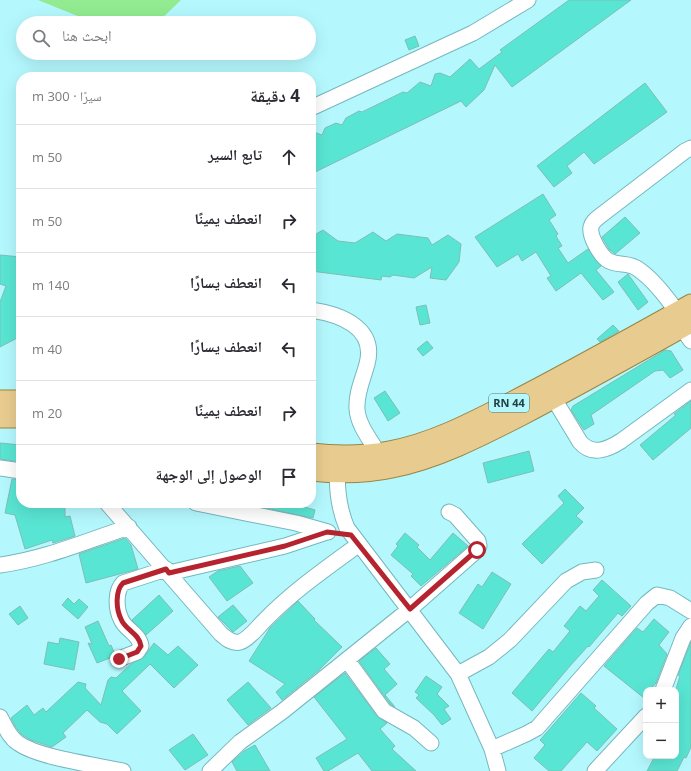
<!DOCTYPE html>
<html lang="ar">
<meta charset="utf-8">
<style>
body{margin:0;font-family:"Open Sans","Noto Naskh Arabic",sans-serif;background:#f2f2f3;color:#2b2b33;direction:rtl}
.controls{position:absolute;right:12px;bottom:12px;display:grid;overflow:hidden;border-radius:8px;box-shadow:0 4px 16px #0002}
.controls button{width:36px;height:36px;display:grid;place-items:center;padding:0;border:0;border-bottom:1px solid #e1e1e2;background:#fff;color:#2b2b33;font:20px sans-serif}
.stop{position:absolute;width:12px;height:12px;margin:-9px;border:3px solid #b5242e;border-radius:50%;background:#fff}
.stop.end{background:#b5242e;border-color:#fff;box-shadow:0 1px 4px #0008}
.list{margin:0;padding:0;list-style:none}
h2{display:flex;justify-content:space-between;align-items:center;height:52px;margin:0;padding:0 16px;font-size:17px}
h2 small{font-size:13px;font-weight:400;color:#7c7c81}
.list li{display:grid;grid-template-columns:26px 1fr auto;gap:12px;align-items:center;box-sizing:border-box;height:64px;padding:0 16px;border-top:1px solid #e1e1e2}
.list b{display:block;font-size:15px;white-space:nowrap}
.list em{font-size:13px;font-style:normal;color:#7c7c81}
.icon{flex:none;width:22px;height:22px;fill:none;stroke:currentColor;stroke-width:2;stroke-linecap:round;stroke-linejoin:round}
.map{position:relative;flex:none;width:691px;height:771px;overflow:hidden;direction:ltr}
.search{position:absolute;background:#fff;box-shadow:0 4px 16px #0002;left:16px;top:16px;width:300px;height:44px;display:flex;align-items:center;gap:10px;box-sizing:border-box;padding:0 14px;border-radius:22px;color:#7c7c81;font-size:15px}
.panel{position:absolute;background:#fff;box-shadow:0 4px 16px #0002;left:16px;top:72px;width:300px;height:436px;border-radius:16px;direction:rtl}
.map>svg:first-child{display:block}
.green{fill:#92eb90}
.building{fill:#59e5d3;stroke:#7ebeb4}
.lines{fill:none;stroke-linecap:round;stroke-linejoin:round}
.minor-casing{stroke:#76b7be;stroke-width:17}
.major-casing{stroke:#998544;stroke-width:21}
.minor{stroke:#fff;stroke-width:15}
.major{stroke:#e8cc8f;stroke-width:19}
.route{stroke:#b5242e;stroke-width:5}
.labels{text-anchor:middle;stroke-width:3.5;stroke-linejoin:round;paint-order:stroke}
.shield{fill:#b4f8fe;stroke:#4f777a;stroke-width:1}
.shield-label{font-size:11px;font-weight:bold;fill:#244042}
</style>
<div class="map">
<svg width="691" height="771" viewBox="0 0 691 771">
<rect width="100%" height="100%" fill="#b4f8fe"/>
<path class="green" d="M38,0H181L157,23H95Z"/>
<path class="building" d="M569,0H631L512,87L495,65L484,90L466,107L461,101L311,174V131L322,135L325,128L336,123L342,125L346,118L359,111L362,112L403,92L407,93L420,82L431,86L435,74L440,73L450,77L470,59L479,69L502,52L500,50Z
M415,36L419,46L409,50L405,40Z
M645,83L667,112L594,164L584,152L567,166L572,173L554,187L537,166Z
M543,194L556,215L549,220L558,234L556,236L562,246L558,248L568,263L588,249L601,266L596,270L614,292L603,300L581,273L556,291L547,278L551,276L536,252L522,261L518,254L497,267L475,237Z
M625,217L640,233L615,254L609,249L602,237Z
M323,230L338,241L355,243L373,232L386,241L397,234L428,238L432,245L448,235L461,244L459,262L446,280L430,278L432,267L414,278L393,275L390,277L382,276L381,280L311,271V237Z
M0,255L21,257V336L0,347V302L6,286L0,284Z
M628,274L648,302L638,310L618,282Z
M426,305L430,323L420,325L416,307Z
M613,325L619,331L600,342L597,339Z
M427,341L433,348L423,356L417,349Z
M665,350L671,351L683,370L670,378L663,370L655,371L591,415L594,424L584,430L571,410L573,406Z
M385,391L400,413L388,421L374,398Z
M691,401V428L653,460L640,445L676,415L674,414Z
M0,443L21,445V462L0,459Z
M529,451L534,471L488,483L483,463Z
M12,479L21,480V503H65V517L70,516L75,536L53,543L52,540L25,549L15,515L5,513Z
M565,489L584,508L576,516L583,522L542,564L522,544L564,503L558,496Z
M242,503H302L301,506L315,510L313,518Z
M405,533L419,545L417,547L430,560L453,533L468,546L421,586L411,576L413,574L391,555L398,546L396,544Z
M125,538L131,545L138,569L86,583L79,554Z
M240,566L253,583L227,601L209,577L218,571Z
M492,572L511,584L483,629L459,613L478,584L482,587Z
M602,580L631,606L622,616L618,613L589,647L588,646L570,666L532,711L512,693L549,649L553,652L570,631L564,626L580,606L586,611L599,596L593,590Z
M159,595L173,611L146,635L132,620Z
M68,598L74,604L79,599L88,607L78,619L62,605Z
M298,601L315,619L314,620L342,647L319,670L282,700L276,692L285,684L249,661L270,628Z
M233,605L247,621L233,632L218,617Z
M20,606L28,618L18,625L9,614Z
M654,619L669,632L659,645L667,654L656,683L650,690H646V695L644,698L604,666L637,628L643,632Z
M98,621L109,646L111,645L114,652L110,658L97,663L88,643L92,644L85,627Z
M60,638L79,642L74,670L44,664L48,642L59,644Z
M691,642V747L686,758L684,757L677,771H647L655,756H676V689L680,676L678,675Z
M154,643L168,655L178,646L198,665L174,688L150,664L122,691L141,711L117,734L107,724L100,722L87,710L63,733L66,737L52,747L31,740L21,734L15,726L11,718L27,705L34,715L43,708L46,712L78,682L86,684L85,688L101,705L108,680L111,677L116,678L131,664L144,657Z
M376,648L390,664L384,669L397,684L385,695L395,707L390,704L359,661Z
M345,673L377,716L387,723L380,729L395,746L392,749L416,771H372L358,753L328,771H324L316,758L347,739L314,697Z
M426,676L442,687L437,694L449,706L444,709L451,719L442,725L434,715L416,698L419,695L415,692Z
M248,682L271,708L248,725L227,700Z
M581,693L596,706L594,708L617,729L597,751L587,742L561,771H549L534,758L545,745L540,740Z
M193,734L208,755L185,770L169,750Z
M255,745L270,771H237L232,762L244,751Z"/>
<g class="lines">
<g class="minor-casing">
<path id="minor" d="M311,108L473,33L528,0
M311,310C339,314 377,327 367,364C363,379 356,393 357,409C358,425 370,439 378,453
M677,312C666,296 654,280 638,269C629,262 619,266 609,261C601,257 589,236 591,227C592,222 596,219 600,216L685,151L691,148
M682,328L691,341
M548,389L580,442C592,456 607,450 621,441L691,390
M338,463C336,486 338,507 347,528L458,674L492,749L498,771
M0,468L21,471
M107,503L221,634C226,638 232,644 240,642C249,639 257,628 263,622C292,592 325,569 358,545
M196,503L296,523L328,532
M0,565C45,559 86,541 129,527
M169,573L285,546L327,532
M119,659L137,652L141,646C139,633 125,630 121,619C116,609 115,591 123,583L166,569
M347,660L384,711L414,728L431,743
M458,674L489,657L510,640L566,581L582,572L596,570
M663,690L683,638L691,626
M0,717C5,726 9,737 18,743C39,758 96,765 123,771
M492,749L526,734L537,728L647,603L657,595L670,598L691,611
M210,771L240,742L283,711L410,609L477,550L479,546L478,541L455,515L449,512
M595,771L646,716"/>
</g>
<g class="major-casing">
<path id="major" d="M0,400H21
M0,418H21
M311,453C338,456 363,456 389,451C433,443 474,421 513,401C573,370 632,337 691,304
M311,471C339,474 365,474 392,468C437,459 480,437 521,416C578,386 635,354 691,323"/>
</g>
<use href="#minor" class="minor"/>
<use href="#major" class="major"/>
</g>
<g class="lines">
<path class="route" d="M119,659L137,652L141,646C139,633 125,630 121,619C116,609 115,591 123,583L166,569L169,573L285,546L327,532L351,535L410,609L477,550"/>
</g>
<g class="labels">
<rect class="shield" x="489" y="394" width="40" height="18" rx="3"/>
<g class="shield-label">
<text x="509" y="407">RN 44</text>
</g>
</g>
</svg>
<div class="controls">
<button>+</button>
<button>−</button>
</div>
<div class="stop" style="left:477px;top:550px"></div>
<div class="stop end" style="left:119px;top:659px"></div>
<div class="search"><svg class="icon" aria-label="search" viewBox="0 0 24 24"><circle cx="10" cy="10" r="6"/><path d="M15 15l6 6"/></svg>ابحث هنا</div>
<section class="panel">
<h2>4 دقيقة<small>سيرًا · 300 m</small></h2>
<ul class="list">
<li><svg class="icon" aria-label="ahead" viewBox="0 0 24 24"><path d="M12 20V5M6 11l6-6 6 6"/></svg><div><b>تابع السير</b></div><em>50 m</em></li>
<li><svg class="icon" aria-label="right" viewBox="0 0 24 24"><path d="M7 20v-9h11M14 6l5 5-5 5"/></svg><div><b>انعطف يمينًا</b></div><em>50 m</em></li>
<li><svg class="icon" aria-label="left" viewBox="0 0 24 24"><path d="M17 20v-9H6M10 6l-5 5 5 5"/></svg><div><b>انعطف يسارًا</b></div><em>140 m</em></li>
<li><svg class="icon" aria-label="left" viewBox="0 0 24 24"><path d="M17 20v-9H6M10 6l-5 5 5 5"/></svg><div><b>انعطف يسارًا</b></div><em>40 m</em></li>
<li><svg class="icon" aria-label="right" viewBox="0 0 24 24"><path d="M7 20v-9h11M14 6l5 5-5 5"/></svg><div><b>انعطف يمينًا</b></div><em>20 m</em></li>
<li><svg class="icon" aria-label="arrive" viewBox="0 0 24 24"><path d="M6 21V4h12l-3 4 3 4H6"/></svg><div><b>الوصول إلى الوجهة</b></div></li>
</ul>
</section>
</div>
